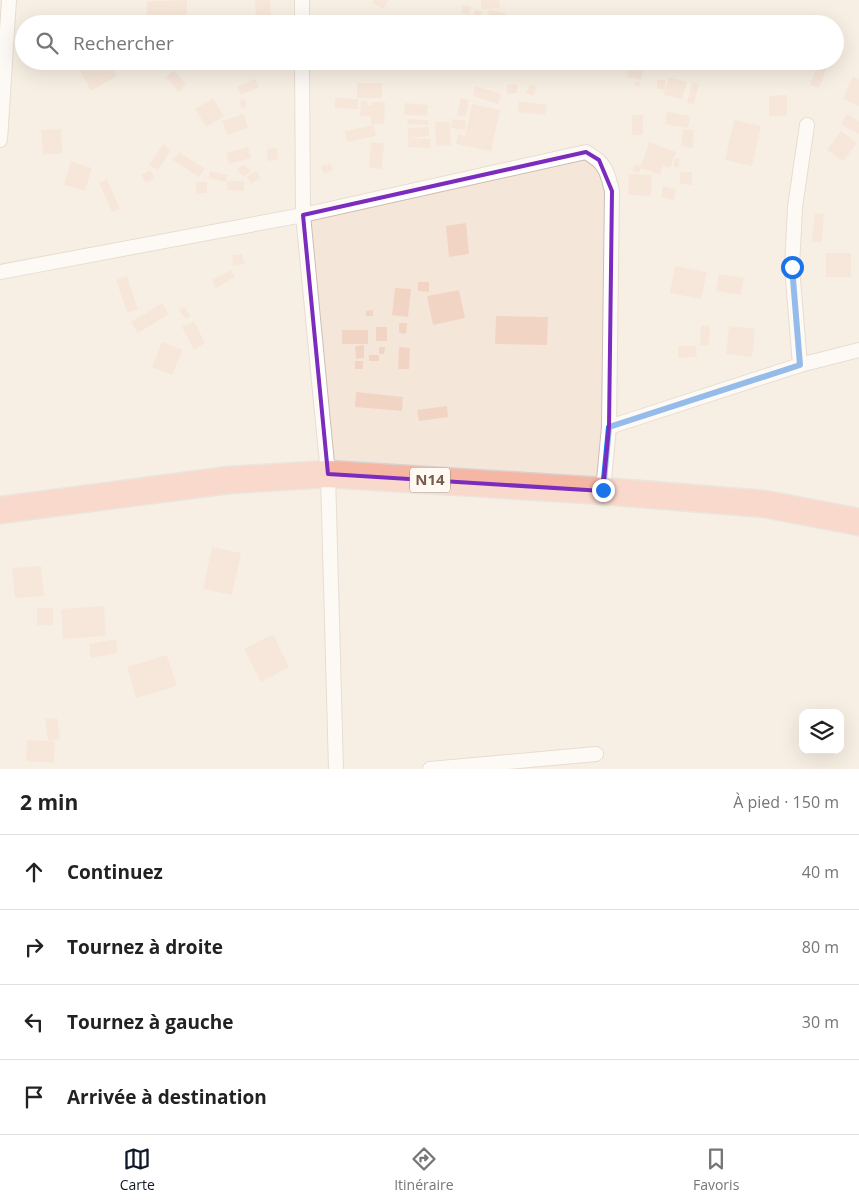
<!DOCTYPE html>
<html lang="fr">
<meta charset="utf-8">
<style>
body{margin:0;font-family:"Open Sans",sans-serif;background:#f2f2f2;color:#222}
.controls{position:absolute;right:15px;bottom:15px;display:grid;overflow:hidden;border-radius:10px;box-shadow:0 5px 20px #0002}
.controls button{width:45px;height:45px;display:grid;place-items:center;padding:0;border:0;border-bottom:1px solid #e0e0e0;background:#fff;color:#222;font:25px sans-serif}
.stop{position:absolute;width:15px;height:15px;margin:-11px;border:4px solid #1a73e8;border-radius:50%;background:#fff}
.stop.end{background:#1a73e8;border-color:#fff;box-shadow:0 1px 5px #0008}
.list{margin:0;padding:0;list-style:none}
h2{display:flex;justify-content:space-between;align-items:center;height:65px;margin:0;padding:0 20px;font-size:21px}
h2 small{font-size:16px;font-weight:400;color:#767676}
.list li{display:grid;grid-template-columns:32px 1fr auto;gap:15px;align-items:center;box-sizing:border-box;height:75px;padding:0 20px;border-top:1px solid #e0e0e0}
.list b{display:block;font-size:19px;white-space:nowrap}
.list em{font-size:16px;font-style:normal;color:#767676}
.icon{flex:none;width:28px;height:28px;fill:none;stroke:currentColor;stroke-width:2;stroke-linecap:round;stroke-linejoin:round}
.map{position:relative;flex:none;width:859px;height:769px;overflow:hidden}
.search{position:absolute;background:#fff;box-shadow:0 5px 20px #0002;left:15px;right:15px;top:15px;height:55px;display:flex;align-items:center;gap:12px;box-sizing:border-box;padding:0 18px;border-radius:28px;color:#767676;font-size:19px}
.sheet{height:365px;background:#fff}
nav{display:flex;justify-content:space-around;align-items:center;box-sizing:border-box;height:70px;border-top:1px solid #e0e0e0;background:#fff;font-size:14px;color:#767676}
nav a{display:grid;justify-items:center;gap:2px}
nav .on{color:#111827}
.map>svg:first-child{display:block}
.residential{fill:#f4e7da;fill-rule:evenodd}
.building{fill:#f2d4c4}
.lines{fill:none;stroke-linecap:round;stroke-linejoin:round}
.street-casing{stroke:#cfbdb0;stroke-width:16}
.highway-casing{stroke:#d9d1cd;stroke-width:29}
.street{stroke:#fff;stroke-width:14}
.highway{stroke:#f5b6a4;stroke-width:26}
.route{stroke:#1a73e8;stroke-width:6}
.marked{fill:none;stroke:#7b2cbf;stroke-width:4;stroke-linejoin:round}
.labels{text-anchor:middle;stroke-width:4;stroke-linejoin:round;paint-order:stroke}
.shield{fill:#fff9f2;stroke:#a08a7f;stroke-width:1}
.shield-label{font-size:15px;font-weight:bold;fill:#785b4e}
</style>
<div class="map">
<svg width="859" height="769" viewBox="0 0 859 769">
<rect width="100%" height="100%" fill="#fcf5ec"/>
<path class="residential" d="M0,0H859V769H0ZM24,24H835V61H24ZM803,713H840V750H803Z"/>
<path class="building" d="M187,0V24H147V1Z
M255,0H270L271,18L256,19Z
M374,0H389L383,9L372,2Z
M481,0H499L500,8L481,9Z
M462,5L471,6L469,15L461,13Z
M475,10L482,11L481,18L473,16Z
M489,10L506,13L505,23L488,21Z
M461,17L480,20L479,24H460Z
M87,61H109L117,76L91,91L78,67Z
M333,61H342L344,63L335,71L329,65Z
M474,61H486L484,65Z
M493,61H522L521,70L492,64Z
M817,64L827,68L819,88L810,85Z
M629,68L643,71L641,80L627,77Z
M174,70L186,85L178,92L166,77Z
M853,76L859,79V106L843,99Z
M669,77L687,82L682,99L664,95Z
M255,79L259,87L241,95L237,87Z
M657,80H665V90L657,89Z
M635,82H640V87L634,86Z
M692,82L699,84L694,104L687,103Z
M357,83H382V98H357Z
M517,84V93L507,94V85Z
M530,84L537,87L533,96L526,93Z
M475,86L502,94L498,104L473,96Z
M787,95V116H769V96Z
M213,98L224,116L206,127L195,109Z
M244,98L247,106L242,109L239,101Z
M335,98L358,99V109L335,108Z
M461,98L469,100L466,117L457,115Z
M361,101L368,102V105L372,106V102H385L384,124H371V117L360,116Z
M519,101L547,105L545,115L518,112Z
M405,103L428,105L427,116L404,115Z
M472,104L500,110L491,151L456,144L458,134L465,136Z
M667,112L690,116L688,128L665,124Z
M244,114L248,128L227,135L222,121Z
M847,114L859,121V134L841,125Z
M632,115H643V135H632Z
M408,119L428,120V125L407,124Z
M452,119L466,121L465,130L451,128Z
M734,120L761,126L752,166L725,160Z
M435,122H450L451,145L436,146Z
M374,125L376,136L347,142L345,131Z
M429,127V136L408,138L431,139L430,148L408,147V128Z
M61,129L62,153L43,155L41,130Z
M683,129L694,130L693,148L681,146Z
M841,131L857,143L843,161L827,150Z
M371,142L384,143L382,169L369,168Z
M649,142L676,152L670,168L663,166L660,175L641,168L639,173L632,171L635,164L641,166Z
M163,144L171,150L158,170L149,165Z
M248,147L251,158L229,164L226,153Z
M277,148L278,160L268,161L267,149Z
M179,152L205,169L199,177L173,160Z
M675,158L680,159L678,168L673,166Z
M71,161L92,168L85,191L64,185Z
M330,163L333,170L324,174L321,166Z
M244,164L251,171L244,177L237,170Z
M150,170L155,178L146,183L141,175Z
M210,171L228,175L226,182L208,178Z
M256,171L261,178L251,184L247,177Z
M680,172H692V185L680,184Z
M629,174L652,175L651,196L628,195Z
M107,179L120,209L112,212L99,183Z
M227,181H244V191L227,190Z
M196,182H207V193L196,194Z
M663,186L676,189L674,200L661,197Z
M815,213L824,214L822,242H812Z
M466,223L469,254L449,257L446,226Z
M826,253H851V277H826Z
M242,254L244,264L233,266L232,255Z
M675,266L707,272L701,299L670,293Z
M231,270L235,277L216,288L212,280Z
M719,274L744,278L741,295L716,291Z
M127,276L138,310L127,313L116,280Z
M418,282H429V292L418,291Z
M395,288L411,289L408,317L392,315Z
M459,290L465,318L433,325L427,296Z
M162,303L169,314L138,333L131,322Z
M184,307L191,316L186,319L179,311Z
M373,310V316H366V311Z
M496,316L548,317L547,345L495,344Z
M194,321L205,343L194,350L182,327Z
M399,323H407L406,334L399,333Z
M701,325L710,326L709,345H700Z
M729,326L755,329L752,357L726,354Z
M376,327H387V341H376Z
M342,330H368V344H342Z
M162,342L183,350L172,375L152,367Z
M364,345V358L356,359L355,346Z
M678,346H696L697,357L678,358Z
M379,347H385L384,354H379Z
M399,347L410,348L409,369H398Z
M369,355H379V361H369Z
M355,361H363V369H355Z
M356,392L403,397L402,411L355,407Z
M447,406L448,417L419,421L417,410Z
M212,547L241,553L232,595L203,589Z
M41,566L44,596L15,598L12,568Z
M104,606L106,636L63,639L61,609Z
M37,608H53V625H37Z
M273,634L289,667L261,682L244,649Z
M116,639L118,653L91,658L89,644Z
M167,655L177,686L136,698L127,667Z
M57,718L60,739L48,741L45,719Z
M27,740L55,741L54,763L26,761Z"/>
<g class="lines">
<g class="street-casing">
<path id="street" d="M302,0V24
M302,61L303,215L328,474L336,769
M0,140L9,0
M0,272L303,215L586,152C605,163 607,170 612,191L609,427L603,491
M800,365L792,267L795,207L807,125
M609,427L800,365L859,350
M430,769L596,754"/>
</g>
<g class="highway-casing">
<path id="highway" d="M0,510L229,480L328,474L603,491L765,504L859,522"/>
</g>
<use href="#street" class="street"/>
<use href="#highway" class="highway"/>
</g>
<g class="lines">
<path class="route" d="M603,490L609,427L800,365L792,267"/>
</g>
<path d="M0 0H859V769H0ZM586,152L599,160L612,191L609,427L603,491L328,474L303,215Z" fill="#fcf5ec" fill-opacity=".55" fill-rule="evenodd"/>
<path class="marked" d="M586,152L599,160L612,191L609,427L603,491L328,474L303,215Z"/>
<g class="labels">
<rect class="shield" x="410" y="467.5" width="40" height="25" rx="4"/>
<g class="shield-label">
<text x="430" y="485">N14</text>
</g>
</g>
</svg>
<div class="controls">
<button><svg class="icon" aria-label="layers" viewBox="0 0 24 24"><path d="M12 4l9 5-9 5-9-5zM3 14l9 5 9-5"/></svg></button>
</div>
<div class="stop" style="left:792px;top:267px"></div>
<div class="stop end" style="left:603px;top:490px"></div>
<div class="search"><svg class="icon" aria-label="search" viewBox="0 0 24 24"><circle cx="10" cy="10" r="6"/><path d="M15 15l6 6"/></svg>Rechercher</div>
</div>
<section class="sheet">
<h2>2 min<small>À pied · 150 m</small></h2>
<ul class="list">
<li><svg class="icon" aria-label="ahead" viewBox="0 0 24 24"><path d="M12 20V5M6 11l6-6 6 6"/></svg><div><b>Continuez</b></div><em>40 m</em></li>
<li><svg class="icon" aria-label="right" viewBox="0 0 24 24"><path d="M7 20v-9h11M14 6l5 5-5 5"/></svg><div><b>Tournez à droite</b></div><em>80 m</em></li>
<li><svg class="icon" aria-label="left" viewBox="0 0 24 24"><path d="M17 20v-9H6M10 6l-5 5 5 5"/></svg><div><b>Tournez à gauche</b></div><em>30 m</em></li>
<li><svg class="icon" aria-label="arrive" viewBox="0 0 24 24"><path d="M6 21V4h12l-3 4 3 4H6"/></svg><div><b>Arrivée à destination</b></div></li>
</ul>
</section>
<nav>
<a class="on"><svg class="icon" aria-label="map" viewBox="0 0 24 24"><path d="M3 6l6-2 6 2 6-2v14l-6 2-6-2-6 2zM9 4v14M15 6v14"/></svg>Carte</a>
<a><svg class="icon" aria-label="directions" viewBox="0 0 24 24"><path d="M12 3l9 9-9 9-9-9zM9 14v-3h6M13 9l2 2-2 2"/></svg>Itinéraire</a>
<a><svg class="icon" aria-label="saved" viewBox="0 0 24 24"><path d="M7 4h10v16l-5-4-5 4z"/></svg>Favoris</a>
</nav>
